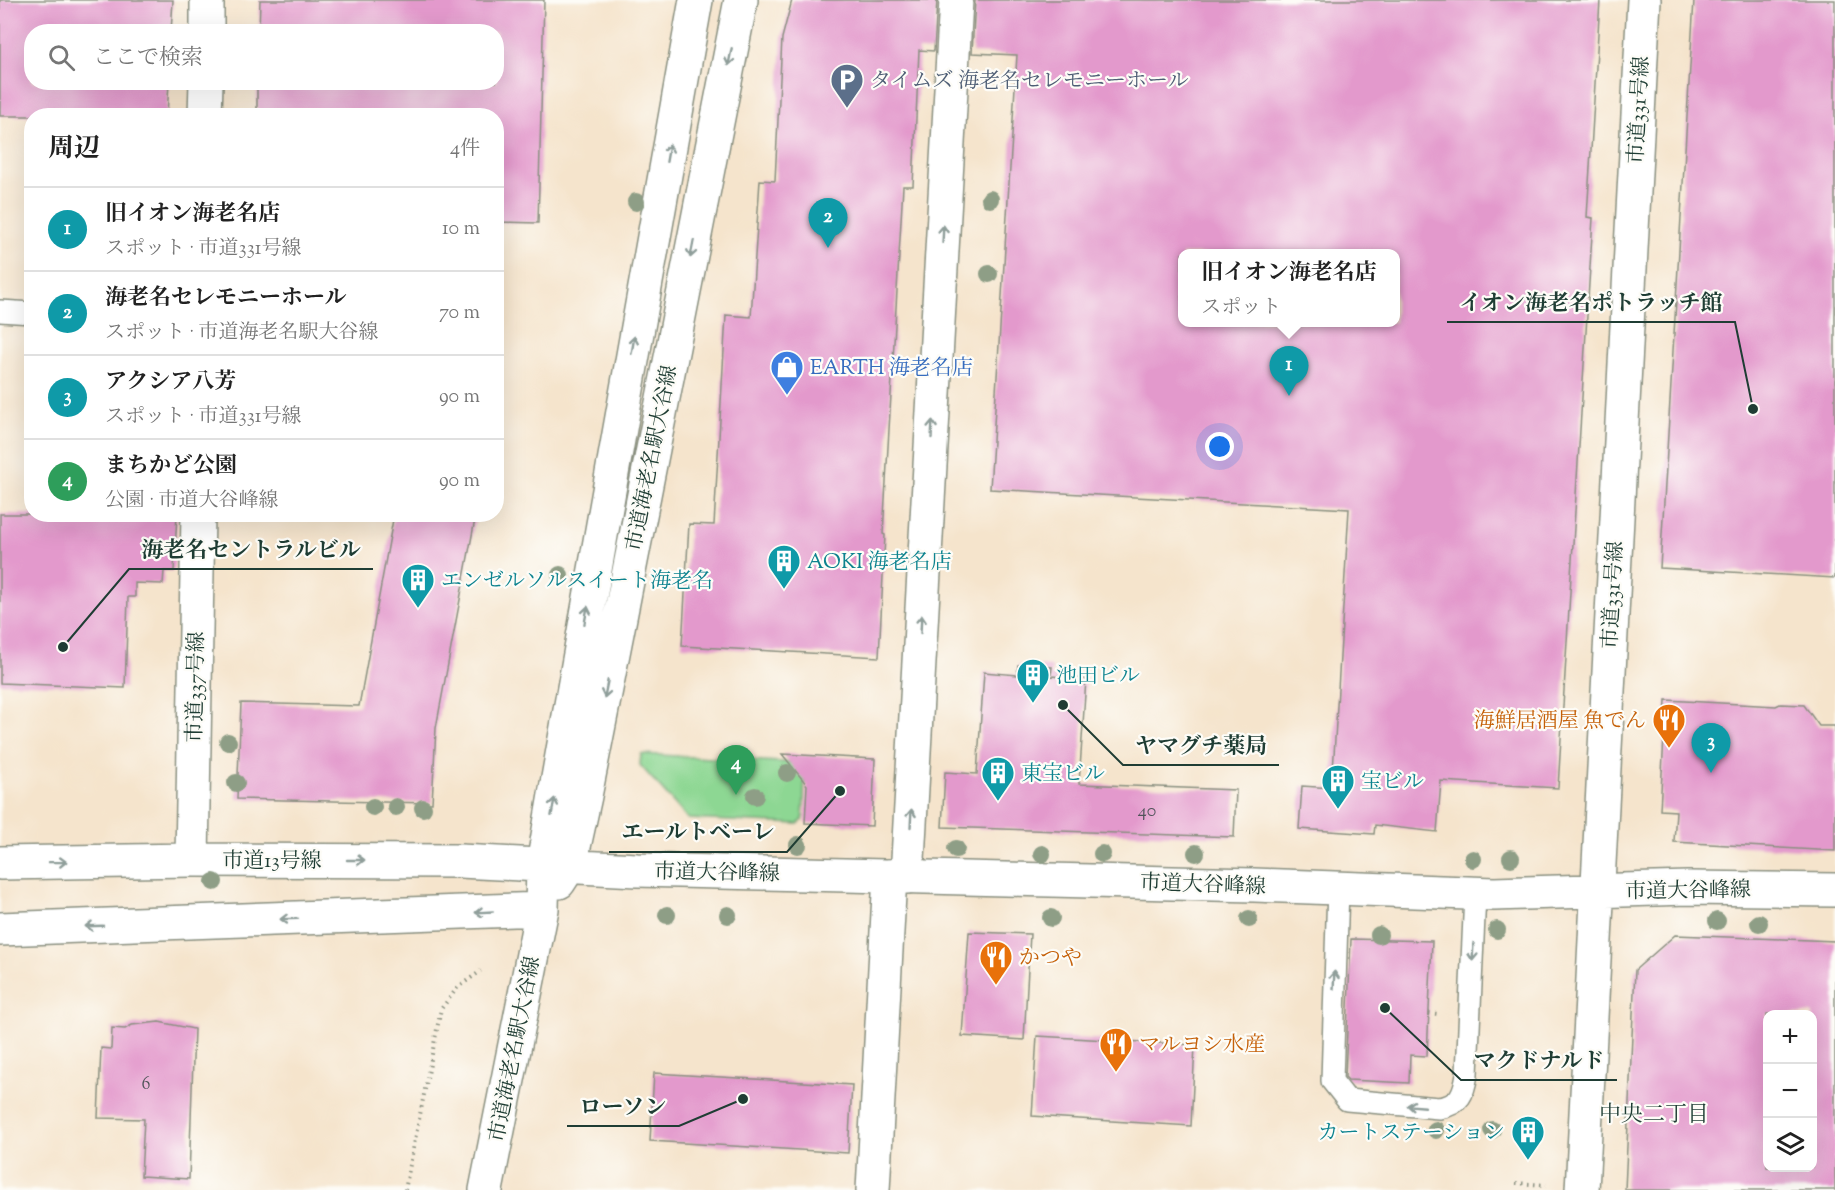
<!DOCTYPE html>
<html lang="ja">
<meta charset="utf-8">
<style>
body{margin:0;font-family:"Sorts Mill Goudy","Noto Serif JP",serif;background:#f6f6f6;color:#222}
.controls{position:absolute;right:18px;bottom:18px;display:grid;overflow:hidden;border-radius:12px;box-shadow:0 6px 24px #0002}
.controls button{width:54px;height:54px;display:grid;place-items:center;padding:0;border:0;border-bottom:2px solid #e0e0e0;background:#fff;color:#222;font:30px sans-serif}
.you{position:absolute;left:1220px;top:447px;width:21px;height:21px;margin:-15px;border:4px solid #fff;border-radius:50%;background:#1a73e8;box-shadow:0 0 0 9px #1a73e833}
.badge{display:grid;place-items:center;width:39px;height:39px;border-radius:50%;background:#c8321e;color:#fff;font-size:20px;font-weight:700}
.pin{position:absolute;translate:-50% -50px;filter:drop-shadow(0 2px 3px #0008)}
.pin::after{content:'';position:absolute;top:32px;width:21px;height:18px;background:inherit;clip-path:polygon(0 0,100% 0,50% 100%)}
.popup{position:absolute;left:1178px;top:249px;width:222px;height:78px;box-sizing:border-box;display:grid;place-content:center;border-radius:12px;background:#fff;filter:drop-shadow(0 2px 4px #0005);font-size:20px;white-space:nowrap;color:#767676}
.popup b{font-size:22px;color:#222}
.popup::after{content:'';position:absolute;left:50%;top:100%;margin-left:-12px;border:12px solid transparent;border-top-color:#fff}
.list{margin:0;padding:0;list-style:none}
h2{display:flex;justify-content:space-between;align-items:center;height:78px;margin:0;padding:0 24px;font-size:26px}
h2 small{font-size:20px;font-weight:400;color:#767676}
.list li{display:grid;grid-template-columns:39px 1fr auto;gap:18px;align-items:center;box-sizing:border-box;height:84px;padding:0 24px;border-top:2px solid #e0e0e0}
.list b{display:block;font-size:22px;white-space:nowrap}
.list p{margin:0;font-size:20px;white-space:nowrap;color:#767676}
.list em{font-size:20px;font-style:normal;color:#767676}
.icon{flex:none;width:33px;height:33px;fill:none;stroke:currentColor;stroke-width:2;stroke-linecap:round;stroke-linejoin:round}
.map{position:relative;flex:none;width:1835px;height:1190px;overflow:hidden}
.search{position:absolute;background:#fff;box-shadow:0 6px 24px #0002;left:24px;top:24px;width:480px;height:66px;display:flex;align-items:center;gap:15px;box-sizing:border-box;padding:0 21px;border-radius:24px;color:#767676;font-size:22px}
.panel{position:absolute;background:#fff;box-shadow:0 6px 24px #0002;left:24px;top:108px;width:480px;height:414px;border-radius:24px}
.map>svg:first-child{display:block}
.green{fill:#8dd793;stroke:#568a64;stroke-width:1.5}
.building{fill:#e399cc;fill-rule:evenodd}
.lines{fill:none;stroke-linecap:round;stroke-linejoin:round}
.lane-casing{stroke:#8a9080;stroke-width:24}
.street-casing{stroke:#8a9080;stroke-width:36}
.secondary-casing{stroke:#8a9080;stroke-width:36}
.path{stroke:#8a9080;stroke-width:4;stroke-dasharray:1.5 4.5;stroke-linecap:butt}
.lane{stroke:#fff;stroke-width:21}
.street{stroke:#fff;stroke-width:33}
.secondary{stroke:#fff;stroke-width:33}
.tree{fill:#8e9e86}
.oneway{stroke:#8f9e9a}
.labels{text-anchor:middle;stroke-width:4.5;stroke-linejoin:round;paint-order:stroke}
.number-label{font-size:18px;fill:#50545a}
.service-label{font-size:21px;fill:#4e5e75;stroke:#fdfcf7;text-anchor:start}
.street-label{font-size:21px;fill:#1f3d34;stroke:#fdfcf7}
.shop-label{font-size:21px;fill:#366cbe;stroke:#fdfcf7;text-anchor:start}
.culture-label{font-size:21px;fill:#0d838f;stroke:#fdfcf7;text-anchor:start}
.food-label{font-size:21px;fill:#c56008;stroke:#fdfcf7;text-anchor:start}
.neighbourhood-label{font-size:22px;fill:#1f3d34;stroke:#fdfcf7}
.leader{fill:none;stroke:#1f3d34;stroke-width:2}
.callout-dot{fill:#1f3d34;stroke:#fdfcf7;stroke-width:2}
.callout-label{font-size:22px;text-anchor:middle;font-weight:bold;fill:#1f3d34;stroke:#fdfcf7;stroke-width:4.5;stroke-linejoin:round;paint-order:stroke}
</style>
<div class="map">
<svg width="1835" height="1190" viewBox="0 0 1835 1190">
<rect width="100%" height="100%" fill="#fdfcf7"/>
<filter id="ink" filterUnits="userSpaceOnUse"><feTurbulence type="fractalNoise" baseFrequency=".0167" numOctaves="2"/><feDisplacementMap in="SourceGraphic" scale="12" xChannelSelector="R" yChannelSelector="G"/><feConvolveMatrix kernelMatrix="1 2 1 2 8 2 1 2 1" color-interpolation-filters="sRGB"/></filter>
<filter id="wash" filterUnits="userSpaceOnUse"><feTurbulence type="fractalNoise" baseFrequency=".008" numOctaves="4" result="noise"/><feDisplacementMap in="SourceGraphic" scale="24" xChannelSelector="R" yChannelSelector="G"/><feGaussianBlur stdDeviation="1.35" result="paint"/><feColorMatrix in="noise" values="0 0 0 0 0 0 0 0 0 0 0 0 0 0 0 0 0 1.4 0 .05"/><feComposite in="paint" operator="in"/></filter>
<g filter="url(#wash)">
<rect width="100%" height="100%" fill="#f5e4cc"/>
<path class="green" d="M641,754L797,763L805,772L803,820L798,824L688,819L640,765Z"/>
<g id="blocks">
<path class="building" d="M0,0H173L171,32H32V82H169L167,116H0Z
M260,0H544L538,223L496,222V116H257V82H496V32H259Z
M792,0H937L934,51L919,50L913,186H903L883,534L885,535L879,657L682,646L689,524L714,525L726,315L751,317L760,180L775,181L782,38Z
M975,0H1600L1587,217L1593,218L1558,788L1441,781L1437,832L1375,825L1374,834L1299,829L1302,786L1332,788L1349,509L990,489L1017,55L972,53ZM1182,254H1395V322H1182Z
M1694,0H1835V578L1660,568Z
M0,514H177L174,571H164L163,584L135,583V597H128L125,688L0,683Z
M394,514H476L436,728L432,803L237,799L241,703L359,706Z
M1018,665L1052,667L1051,676L1086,679L1079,784L1236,790L1234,837L942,827L945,772L977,774L984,672L1017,675Z
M1666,700L1776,706L1780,704L1804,705L1819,726H1835V851L1674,842L1676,811L1660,810Z
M782,754L875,759L872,826L805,823L807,785Z
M969,932L1030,934L1024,1040L962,1036Z
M1675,935L1835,941V1190H1625L1635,970ZM1767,1014H1812V1167H1767Z
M1351,939L1432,941L1427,1056L1410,1055L1409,1083L1348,1080L1345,1077Z
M159,1022L194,1029L189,1179L141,1176L144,1119L98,1118L101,1048L111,1049L112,1028L125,1029L132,1025Z
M1037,1036L1195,1045L1191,1126L1032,1116Z
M654,1073L852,1085L848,1153L650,1141Z"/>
</g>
</g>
<g filter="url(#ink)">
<use href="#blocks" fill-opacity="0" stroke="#8a9080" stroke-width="1.5"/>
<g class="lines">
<g class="lane-casing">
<path id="lane" d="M0,311L32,313
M1338,888L1332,1081L1347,1100L1439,1108C1460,1105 1464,1093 1467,1074L1475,894"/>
</g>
<g class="street-casing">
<path id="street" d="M907,877L956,0
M873,1190L890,876"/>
</g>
<g class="secondary-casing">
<path id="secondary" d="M207,32V0
M205,116L206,82
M192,860L198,514
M0,863L192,860L460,861L637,870L1254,885L1494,894L1688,888L1835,890
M559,882L570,865L585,796L741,0
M0,929L542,909
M486,1190L542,909L543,865L555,795L696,0
M1582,1190L1644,0"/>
</g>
<path class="path" d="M1429,1013L1438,1014
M1516,1183L1546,1185
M405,1190L441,1009L458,987L481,971"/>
<use href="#lane" class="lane"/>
<use href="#street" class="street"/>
<use href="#secondary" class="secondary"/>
</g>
<g class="tree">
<circle cx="990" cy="199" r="9"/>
<circle cx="636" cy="202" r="9"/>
<circle cx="989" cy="274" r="9"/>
<circle cx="560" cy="575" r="9"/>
<circle cx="228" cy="742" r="9"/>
<circle cx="787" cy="773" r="9"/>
<circle cx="236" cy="783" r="9"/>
<circle cx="755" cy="796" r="9"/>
<circle cx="373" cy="807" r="9"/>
<circle cx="396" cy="807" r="9"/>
<circle cx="423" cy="808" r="9"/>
<circle cx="798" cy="845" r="9"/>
<circle cx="956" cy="849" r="9"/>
<circle cx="1196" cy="853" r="9"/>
<circle cx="1042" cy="854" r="9"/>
<circle cx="1102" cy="854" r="9"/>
<circle cx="1511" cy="858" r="9"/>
<circle cx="1473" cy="859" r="9"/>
<circle cx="214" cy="882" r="9"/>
<circle cx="667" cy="915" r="9"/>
<circle cx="728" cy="915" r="9"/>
<circle cx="1051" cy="918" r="9"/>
<circle cx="1249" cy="919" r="9"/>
<circle cx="1717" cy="921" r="9"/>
<circle cx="1759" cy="923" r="9"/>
<circle cx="1497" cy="930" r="9"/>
<circle cx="1379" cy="935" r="9"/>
<circle cx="1436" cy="1130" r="9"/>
<circle cx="1492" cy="1130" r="9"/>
<circle cx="1529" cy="1134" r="9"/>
</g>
<defs><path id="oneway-shaft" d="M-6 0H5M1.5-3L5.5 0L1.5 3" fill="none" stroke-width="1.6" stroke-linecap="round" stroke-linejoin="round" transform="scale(1.5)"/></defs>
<g class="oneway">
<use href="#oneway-shaft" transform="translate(730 57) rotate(101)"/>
<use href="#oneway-shaft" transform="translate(668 153) rotate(-80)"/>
<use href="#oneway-shaft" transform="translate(943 234) rotate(-87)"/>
<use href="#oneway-shaft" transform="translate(692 249) rotate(101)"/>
<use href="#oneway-shaft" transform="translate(633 345) rotate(-80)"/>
<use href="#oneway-shaft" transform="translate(932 429) rotate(-87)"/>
<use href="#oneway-shaft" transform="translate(586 615) rotate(-80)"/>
<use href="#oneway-shaft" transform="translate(921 624) rotate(-87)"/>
<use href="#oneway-shaft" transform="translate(606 689) rotate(101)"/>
<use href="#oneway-shaft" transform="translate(553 807) rotate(-80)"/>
<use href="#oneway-shaft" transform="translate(911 818) rotate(-87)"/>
<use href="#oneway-shaft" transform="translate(356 860)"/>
<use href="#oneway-shaft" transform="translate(58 862) rotate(-1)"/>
<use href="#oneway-shaft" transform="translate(484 912) rotate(177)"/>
<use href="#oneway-shaft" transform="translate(289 919) rotate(178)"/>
<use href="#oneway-shaft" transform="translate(94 926) rotate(178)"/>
<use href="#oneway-shaft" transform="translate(1473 952) rotate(93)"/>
<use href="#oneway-shaft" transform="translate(1334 980) rotate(-87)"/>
<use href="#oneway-shaft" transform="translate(1416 1106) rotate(-175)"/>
</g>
</g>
<defs>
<g id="parking-pin" transform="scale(1.725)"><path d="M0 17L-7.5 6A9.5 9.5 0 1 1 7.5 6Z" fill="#5c6f8a" stroke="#fdfcf7"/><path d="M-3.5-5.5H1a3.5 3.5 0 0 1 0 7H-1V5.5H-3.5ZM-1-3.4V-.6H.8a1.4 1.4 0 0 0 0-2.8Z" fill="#fff"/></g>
<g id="shop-pin" transform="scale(1.725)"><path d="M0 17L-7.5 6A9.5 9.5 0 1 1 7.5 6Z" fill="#3f7fe0" stroke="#fdfcf7"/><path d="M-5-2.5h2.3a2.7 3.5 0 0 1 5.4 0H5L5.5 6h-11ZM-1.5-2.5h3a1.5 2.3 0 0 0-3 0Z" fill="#fff"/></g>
<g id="building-pin" transform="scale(1.725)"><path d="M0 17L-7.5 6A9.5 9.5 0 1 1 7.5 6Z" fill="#0f9aa8" stroke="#fdfcf7"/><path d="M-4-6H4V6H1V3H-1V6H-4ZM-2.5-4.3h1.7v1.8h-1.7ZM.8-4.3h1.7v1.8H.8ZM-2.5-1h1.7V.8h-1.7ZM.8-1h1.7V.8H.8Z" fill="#fff"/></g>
<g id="restaurant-pin" transform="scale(1.725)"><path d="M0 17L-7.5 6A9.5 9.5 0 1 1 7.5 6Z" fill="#e8710a" stroke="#fdfcf7"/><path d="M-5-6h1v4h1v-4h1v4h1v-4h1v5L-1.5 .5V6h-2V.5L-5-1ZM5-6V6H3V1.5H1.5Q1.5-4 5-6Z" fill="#fff"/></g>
</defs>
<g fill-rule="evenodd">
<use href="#parking-pin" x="847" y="80"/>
<use href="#shop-pin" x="787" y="367"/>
<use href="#building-pin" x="784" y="561"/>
<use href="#building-pin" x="418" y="580"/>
<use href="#building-pin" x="1033" y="675"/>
<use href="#restaurant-pin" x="1669" y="720"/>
<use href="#building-pin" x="998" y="773"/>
<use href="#building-pin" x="1338" y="781"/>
<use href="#restaurant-pin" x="996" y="957"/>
<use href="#restaurant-pin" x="1116" y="1044"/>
<use href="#building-pin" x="1528" y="1132"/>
</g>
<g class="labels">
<g class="number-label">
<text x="1147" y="816">40</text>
<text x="146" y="1089">6</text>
</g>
<g class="service-label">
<text x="870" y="87">タイムズ 海老名セレモニーホール</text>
</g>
<g class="street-label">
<text transform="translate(1638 110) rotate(-87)" y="7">市道331号線</text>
<text transform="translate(651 458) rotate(-79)" y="7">市道海老名駅大谷線</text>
<text transform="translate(1612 595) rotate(-87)" y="7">市道331号線</text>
<text transform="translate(195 687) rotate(-89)" y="7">市道337号線</text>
<text x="272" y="867">市道13号線</text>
<text transform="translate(717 872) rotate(1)" y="7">市道大谷峰線</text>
<text transform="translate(1203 884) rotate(2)" y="7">市道大谷峰線</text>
<text transform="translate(1688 890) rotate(-1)" y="7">市道大谷峰線</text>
<text transform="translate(514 1049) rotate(-79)" y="7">市道海老名駅大谷線</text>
</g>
<g class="shop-label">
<text x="810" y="374">EARTH 海老名店</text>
</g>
<g class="culture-label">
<text x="807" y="568">AOKI 海老名店</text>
<text x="441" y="587">エンゼルソルスイート海老名</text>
<text x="1056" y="682">池田ビル</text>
<text x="1021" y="780">東宝ビル</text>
<text x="1361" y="788">宝ビル</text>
<text x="1505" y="1139" text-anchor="end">カートステーション</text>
</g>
<g class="food-label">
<text x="1646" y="727" text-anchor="end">海鮮居酒屋 魚でん</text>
<text x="1019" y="964">かつや</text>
<text x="1139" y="1051">マルヨシ水産</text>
</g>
<g class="neighbourhood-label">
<text x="1654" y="1121">中央二丁目</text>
</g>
</g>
<path class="leader" d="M1753 409L1735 322H1447M63 647L129 569H373M1063 705L1123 765H1279M840 791L787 852H609M1385 1008L1461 1080H1617M743 1099L679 1126H567"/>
<g class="callout-dot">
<circle cx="1753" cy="409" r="6"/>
<circle cx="63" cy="647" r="6"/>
<circle cx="1063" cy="705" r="6"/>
<circle cx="840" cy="791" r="6"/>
<circle cx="1385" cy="1008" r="6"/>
<circle cx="743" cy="1099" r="6"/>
</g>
<g class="callout-label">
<text x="1591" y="310">イオン海老名ポトラッチ館</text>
<text x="251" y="557">海老名セントラルビル</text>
<text x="1201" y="753">ヤマグチ薬局</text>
<text x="698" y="839">エールトベーレ</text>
<text x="1539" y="1068">マクドナルド</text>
<text x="623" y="1114">ローソン</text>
</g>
</svg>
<div class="controls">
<button>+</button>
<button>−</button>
<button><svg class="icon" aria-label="layers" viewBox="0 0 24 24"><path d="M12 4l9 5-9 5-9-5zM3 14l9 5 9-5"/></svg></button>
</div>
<div class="you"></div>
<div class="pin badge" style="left:1289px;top:396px;background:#0f9aa8">1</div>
<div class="popup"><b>旧イオン海老名店</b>スポット</div>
<div class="pin badge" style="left:828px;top:248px;background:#0f9aa8">2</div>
<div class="pin badge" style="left:1711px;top:773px;background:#0f9aa8">3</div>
<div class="pin badge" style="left:736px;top:795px;background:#2e9e5b">4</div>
<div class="search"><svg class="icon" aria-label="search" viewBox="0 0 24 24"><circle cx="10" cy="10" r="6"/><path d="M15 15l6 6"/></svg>ここで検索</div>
<section class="panel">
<h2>周辺<small>4件</small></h2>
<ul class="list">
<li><span class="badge" style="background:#0f9aa8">1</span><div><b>旧イオン海老名店</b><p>スポット · 市道331号線</p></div><em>10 m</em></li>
<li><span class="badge" style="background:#0f9aa8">2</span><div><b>海老名セレモニーホール</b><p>スポット · 市道海老名駅大谷線</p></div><em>70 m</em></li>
<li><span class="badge" style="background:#0f9aa8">3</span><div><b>アクシア八芳</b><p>スポット · 市道331号線</p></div><em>90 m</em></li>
<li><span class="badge" style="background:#2e9e5b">4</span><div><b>まちかど公園</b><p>公園 · 市道大谷峰線</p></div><em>90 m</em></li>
</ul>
</section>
</div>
